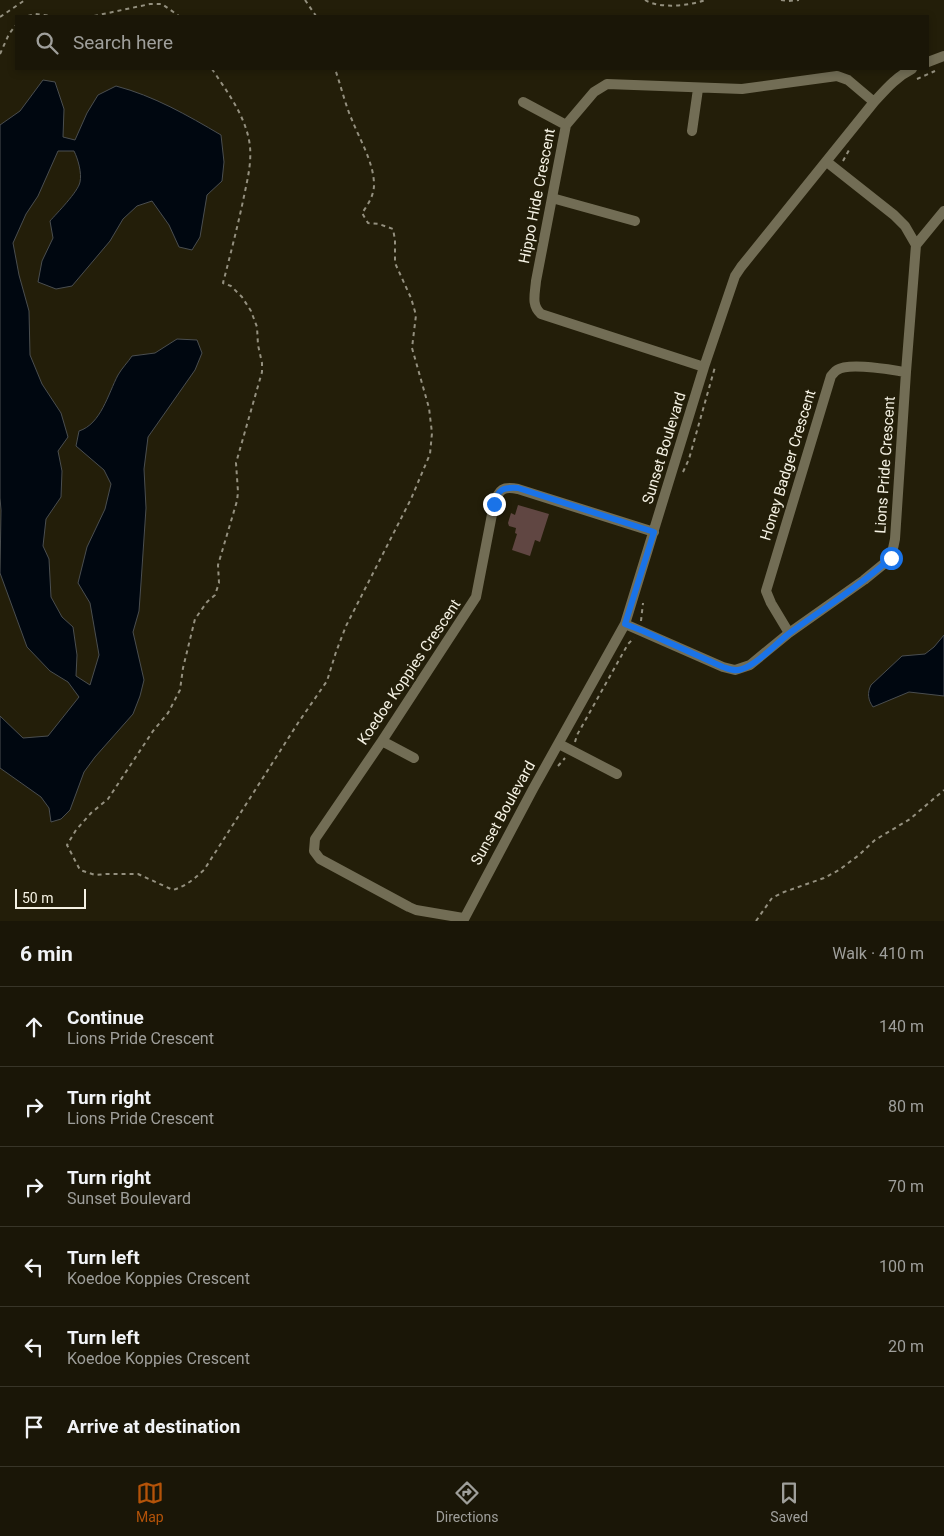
<!DOCTYPE html>
<meta charset="utf-8">
<style>
body{margin:0;font-family:Roboto,sans-serif;background:#231f11;color:#f1f3f6}
.scale{position:absolute;left:15px;bottom:12px;width:71px;box-sizing:border-box;padding-left:5px;border:2px solid #f5f2e4;border-top:0;font-size:14px;line-height:18px;white-space:nowrap;color:#f5f2e4;-webkit-text-stroke:4px #231e09;paint-order:stroke}
.stop{position:absolute;width:15px;height:15px;margin:-11px;border:4px solid #1a73e8;border-radius:50%;background:#fff}
.stop.end{background:#1a73e8;border-color:#fff;box-shadow:0 1px 5px #0008}
.list{margin:0;padding:0;list-style:none}
h2{display:flex;justify-content:space-between;align-items:center;height:65px;margin:0;padding:0 20px;font-size:21px}
h2 small{font-size:16px;font-weight:400;color:#9f9f9b}
.list li{display:grid;grid-template-columns:32px 1fr auto;gap:15px;align-items:center;box-sizing:border-box;height:80px;padding:0 20px;border-top:1px solid #383528}
.list b{display:block;font-size:19px;white-space:nowrap}
.list p{margin:0;font-size:16px;white-space:nowrap;color:#9f9f9b}
.list em{font-size:16px;font-style:normal;color:#9f9f9b}
.icon{flex:none;width:28px;height:28px;fill:none;stroke:currentColor;stroke-width:2;stroke-linecap:round;stroke-linejoin:round}
.map{position:relative;flex:none;width:944px;height:921px;overflow:hidden}
.search{position:absolute;background:#1a1607;box-shadow:0 2px 8px #0003;left:15px;right:15px;top:15px;height:55px;display:flex;align-items:center;gap:12px;box-sizing:border-box;padding:0 18px;border-radius:0px;color:#9f9f9b;font-size:19px}
.sheet{height:545px;background:#1a1607}
nav{display:flex;justify-content:space-around;align-items:center;box-sizing:border-box;height:70px;border-top:1px solid #383528;background:#1a1607;font-size:14px;color:#9f9f9b}
nav a{display:grid;justify-items:center;gap:2px}
nav .on{color:#b45309}
.map>svg:first-child{display:block}
.water{fill:#000710;stroke:#4a4e50}
.building{fill:#604642}
.lines{fill:none;stroke-linecap:round;stroke-linejoin:round}
.path{stroke:#94907f;stroke-width:2;stroke-dasharray:4 4;stroke-linecap:butt}
.minor{stroke:#726d55;stroke-width:10}
.route{stroke:#1a73e8;stroke-width:6}
.labels{text-anchor:middle;stroke-width:4.5;stroke-linejoin:round;paint-order:stroke}
.street-label{font-size:15px;fill:#f5f2e4;stroke:#231e09}
</style>
<div class="map">
<svg width="944" height="921" viewBox="0 0 944 921">
<rect width="100%" height="100%" fill="#231e09"/>
<path class="water" d="M43,80L55,82L64,109L63,137L75,140L87,113L98,95L116,86C154,96 187,115 221,135L224,162L222,181L207,195L200,237L192,250L179,247L169,225L152,201L137,206L123,219L110,241L72,286L56,289L38,282L42,261L53,238L50,221C57,213 78,192 80,182C82,173 78,159 74,151H58L38,196L26,214L13,243L19,275L29,311L30,355L42,384L61,413L68,437L58,451L62,471L61,497L46,519L43,546L49,559L51,597L62,617L73,627L77,655L76,676L90,685L99,655L90,603L78,583L87,547L105,509L111,484L104,470L76,446L79,431C101,424 108,394 118,375C122,368 128,362 132,356L155,353L177,339L197,340L202,353L195,370L148,437L144,469L146,508L141,583L139,611L133,632L144,680L140,696L133,714L95,757L84,772L70,810L61,819L51,822L49,808L41,797L0,768V716L23,738L48,736L79,697L68,682L50,671L27,647L0,573L1,510L0,498V125L20,111Z
M944,635V696L909,692L873,707C868,700 867,693 871,685L902,656L925,654L934,647Z"/>
<path class="building" d="M518,505L549,514L540,542L535,540L530,556L512,550L517,534L515,533L516,528L509,526L508,523L511,513L515,515Z"/>
<g class="lines">
<path class="path" d="M305,0L316,16
M645,0C660,9 689,6 705,0
M781,0L788,1L799,0
M28,16L35,14L52,16
M94,16L150,4H162L179,16
M0,17L25,0
M0,54L9,34L16,25
M212,69C226,90 244,114 249,140C253,160 247,181 243,201C237,229 230,256 223,283L231,286L242,297L251,311L257,327L258,345L262,363V372L236,463L238,492L237,501L218,565L219,583L215,595L207,602L195,619L183,668L180,690L168,713L153,731L108,799L91,813L76,830L67,845L80,870L95,875L106,874H138L173,890C186,886 194,879 204,870L298,723L327,681L336,652L346,626L411,499L430,454L432,433L429,408L412,348L416,315L411,298L395,263V240L393,229L379,224L368,223L362,213C368,205 374,195 374,185C374,163 360,140 352,120C345,104 341,86 335,69
M917,79L935,71
M843,161L849,150
M683,472L689,459L715,367
M641,621L643,603
M575,742L577,735L628,644L634,638
M558,766L565,758
M756,921L772,898L784,892L824,878L839,870L859,855L875,840L910,819L944,790"/>
<path class="minor" d="M928,62L944,56
M523,102L566,125
M692,131L698,89
M552,198L635,221
M916,245L944,211
M704,367L541,314C531,305 535,294 536,281L566,125L594,92L607,84L742,89L837,76L848,80L874,102
M625,624L723,667L735,670L750,665L789,633L864,580L891,558L895,539L906,372L916,245L905,226L894,215L827,162
M789,633L771,603L766,591L831,376C833,374 835,371 837,370C849,362 891,370 906,372
M382,741L414,758
M559,744L617,774
M463,918L416,910L409,907L320,859L314,851L315,839L382,741L476,597L494,504C499,489 503,486 518,489L654,532
M463,921L533,789L625,624L704,367L735,276L741,267L874,102C886,89 896,77 912,69"/>
</g>
<g class="lines">
<path class="route" d="M494,504C498,489 503,487 518,488L654,532L625,624L643,631L723,667C729,669 735,672 742,669C759,663 776,643 791,632C824,608 860,586 891,558"/>
</g>
<g class="labels">
<g class="street-label">
<text transform="translate(537 196) rotate(-79)" y="5">Hippo Hide Crescent</text>
<text transform="translate(664 448) rotate(-73)" y="5">Sunset Boulevard</text>
<text transform="translate(788 465) rotate(-73)" y="5">Honey Badger Crescent</text>
<text transform="translate(885 465) rotate(-86)" y="5">Lions Pride Crescent</text>
<text transform="translate(409 672) rotate(-56)" y="5">Koedoe Koppies Crescent</text>
<text transform="translate(503 813) rotate(-61)" y="5">Sunset Boulevard</text>
</g>
</g>
</svg>
<div class="scale">50 m</div>
<div class="stop" style="left:891px;top:558px"></div>
<div class="stop end" style="left:494px;top:504px"></div>
<div class="search"><svg class="icon" aria-label="search" viewBox="0 0 24 24"><circle cx="10" cy="10" r="6"/><path d="M15 15l6 6"/></svg>Search here</div>
</div>
<section class="sheet">
<h2>6 min<small>Walk · 410 m</small></h2>
<ul class="list">
<li><svg class="icon" aria-label="ahead" viewBox="0 0 24 24"><path d="M12 20V5M6 11l6-6 6 6"/></svg><div><b>Continue</b><p>Lions Pride Crescent</p></div><em>140 m</em></li>
<li><svg class="icon" aria-label="right" viewBox="0 0 24 24"><path d="M7 20v-9h11M14 6l5 5-5 5"/></svg><div><b>Turn right</b><p>Lions Pride Crescent</p></div><em>80 m</em></li>
<li><svg class="icon" aria-label="right" viewBox="0 0 24 24"><path d="M7 20v-9h11M14 6l5 5-5 5"/></svg><div><b>Turn right</b><p>Sunset Boulevard</p></div><em>70 m</em></li>
<li><svg class="icon" aria-label="left" viewBox="0 0 24 24"><path d="M17 20v-9H6M10 6l-5 5 5 5"/></svg><div><b>Turn left</b><p>Koedoe Koppies Crescent</p></div><em>100 m</em></li>
<li><svg class="icon" aria-label="left" viewBox="0 0 24 24"><path d="M17 20v-9H6M10 6l-5 5 5 5"/></svg><div><b>Turn left</b><p>Koedoe Koppies Crescent</p></div><em>20 m</em></li>
<li><svg class="icon" aria-label="arrive" viewBox="0 0 24 24"><path d="M6 21V4h12l-3 4 3 4H6"/></svg><div><b>Arrive at destination</b></div></li>
</ul>
</section>
<nav>
<a class="on"><svg class="icon" aria-label="map" viewBox="0 0 24 24"><path d="M3 6l6-2 6 2 6-2v14l-6 2-6-2-6 2zM9 4v14M15 6v14"/></svg>Map</a>
<a><svg class="icon" aria-label="directions" viewBox="0 0 24 24"><path d="M12 3l9 9-9 9-9-9zM9 14v-3h6M13 9l2 2-2 2"/></svg>Directions</a>
<a><svg class="icon" aria-label="saved" viewBox="0 0 24 24"><path d="M7 4h10v16l-5-4-5 4z"/></svg>Saved</a>
</nav>
